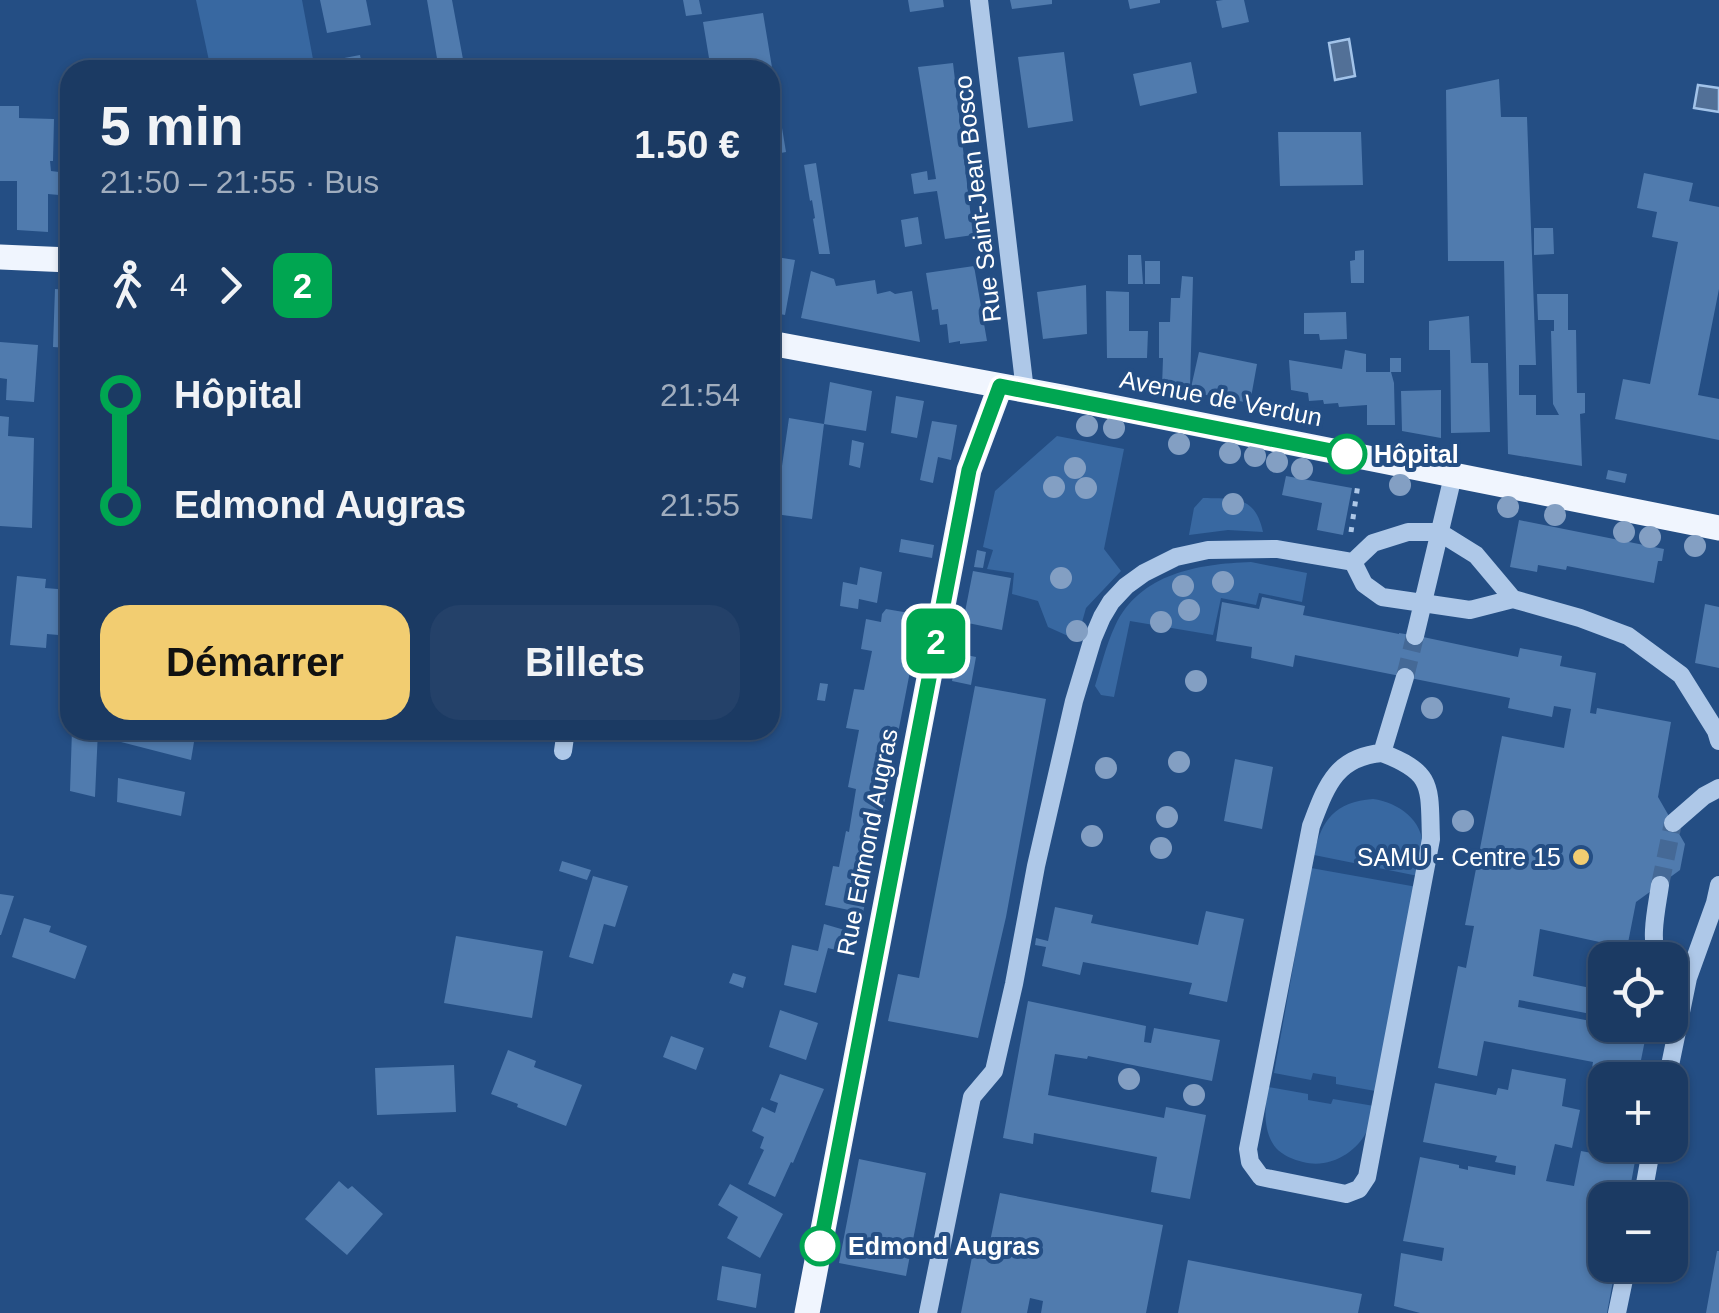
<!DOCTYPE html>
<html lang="fr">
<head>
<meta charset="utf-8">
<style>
  body { margin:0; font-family:Helvetica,sans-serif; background:#244169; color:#f1f3f6; height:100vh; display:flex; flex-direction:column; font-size:38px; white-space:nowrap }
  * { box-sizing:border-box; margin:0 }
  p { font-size:32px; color:#a0adbe }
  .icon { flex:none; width:55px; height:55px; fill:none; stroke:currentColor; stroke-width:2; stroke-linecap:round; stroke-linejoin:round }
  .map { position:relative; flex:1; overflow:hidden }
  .details { position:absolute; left:60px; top:60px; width:720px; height:680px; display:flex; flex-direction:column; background:#1b3a63; border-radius:30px; box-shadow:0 2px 8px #0004,0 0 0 2px #395478 }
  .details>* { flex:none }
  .badge { padding:0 20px; border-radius:15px; font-size:35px; line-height:65px }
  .controls { position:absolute; left:1588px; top:942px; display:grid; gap:20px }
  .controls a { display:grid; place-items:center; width:100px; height:100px; border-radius:20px; background:#1b3a63; box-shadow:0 2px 8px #0004,0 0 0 2px #395478; font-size:50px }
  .map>.badge { position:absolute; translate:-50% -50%; box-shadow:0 0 0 5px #fff }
  .legs { display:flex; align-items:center; gap:15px; height:110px; padding:0 40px; font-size:32px }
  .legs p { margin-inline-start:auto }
  .headline { display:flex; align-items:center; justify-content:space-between; height:170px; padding:0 40px }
  h1 { font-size:55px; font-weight:700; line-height:75px }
  .action { display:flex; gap:20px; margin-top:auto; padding:20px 40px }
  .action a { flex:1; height:115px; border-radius:30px; background:#f2cd71; color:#111; font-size:40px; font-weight:700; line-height:115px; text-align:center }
  .action a+a { background:#244169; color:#f1f3f6 }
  ul { padding:0 40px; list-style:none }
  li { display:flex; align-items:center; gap:35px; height:110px; font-size:38px }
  li i { display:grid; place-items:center; width:15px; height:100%; margin:0 12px; background:currentColor }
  li i::after { content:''; width:25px; height:25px; margin:-12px; border:8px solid; border-radius:50%; background:#1b3a63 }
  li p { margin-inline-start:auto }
  li:first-child i { background:linear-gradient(#0000 50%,currentColor 0) }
  li:last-child i { background:linear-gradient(currentColor 50%,#0000 0) }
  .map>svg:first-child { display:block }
  .green { fill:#3868a1 }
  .water { fill:#527097; stroke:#a2c3e9; stroke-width:2.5 }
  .building { fill:#507bae }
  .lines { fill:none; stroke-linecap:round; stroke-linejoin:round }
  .minor-tunnel { stroke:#456996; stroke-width:18; stroke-dasharray:18 9; stroke-linecap:butt }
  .path { stroke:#aec8e8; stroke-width:5; stroke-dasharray:5 8; stroke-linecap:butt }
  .minor { stroke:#aec8e8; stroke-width:18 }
  .major { stroke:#f0f5fe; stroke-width:25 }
  .tree { fill:#839fc3 }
  .line-1-casing { stroke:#fff; stroke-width:22 }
  .line-1 { stroke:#00a651; stroke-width:15 }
  .stop-1-dot { fill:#fff; stroke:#00a651; stroke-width:5 }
  .poi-dot { fill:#f2cd71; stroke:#244e84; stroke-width:4 }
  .labels { text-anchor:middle; stroke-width:8; stroke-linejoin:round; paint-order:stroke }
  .street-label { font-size:25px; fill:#fff; stroke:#244e84 }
  .stop-label { font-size:25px; font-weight:bold; fill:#fff; stroke:#244e84; text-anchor:start }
  .poi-label { font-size:25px; fill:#fff; stroke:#244e84; text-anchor:end }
</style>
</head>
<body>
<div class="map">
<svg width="1719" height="1313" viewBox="0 0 1719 1313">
  <rect width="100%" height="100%" fill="#244e84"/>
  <!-- green -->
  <path class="green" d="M196 0H302L315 70H211Z
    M1057 436 1124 449 1104 549 1121 571 1086 608 1077 640 1048 627 1038 601 1012 594 1014 573 987 569 993 550 983 547 995 491Z
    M1203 498C1235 499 1255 495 1263 532L1228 530 1189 535 1194 508Z
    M1251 562 1307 573 1302 602 1259 593 1256 605 1221 598 1213 635 1130 621 1114 697 1101 695 1095 686C1101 667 1106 645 1115 626 1140 573 1198 564 1251 562Z
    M1373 799C1400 803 1425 821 1423 852 1422 860 1419 868 1418 876L1314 855C1321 820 1335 802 1373 799Z
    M1311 868 1417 887 1381 1092 1336 1084V1077L1313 1073 1311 1080 1274 1073Z
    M1268 1087 1308 1094V1100L1331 1104 1333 1099 1374 1106C1372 1114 1371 1122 1368 1129 1357 1153 1329 1169 1303 1162 1294 1160 1282 1155 1276 1148 1262 1131 1265 1106 1268 1087Z"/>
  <!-- water -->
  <path class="water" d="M1349 39 1355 76 1335 80 1329 43Z
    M1698 85 1719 88V112L1694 108Z"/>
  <!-- building -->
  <path class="building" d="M320 0H366L371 25 327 33Z
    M427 0H452L465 70H439Z
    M683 0H699L702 14 686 16Z
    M908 0H943L944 7 910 12Z
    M1010 0H1052V4L1012 9Z
    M1128 0H1160V3L1130 9Z
    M1223 0H1244L1249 22 1222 28 1216 1Z
    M763 13 786 152 770 155V70H711L703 22Z
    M1064 52 1073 121 1028 128 1018 57Z
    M360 55 363 70H314L313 64Z
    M1191 62 1197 93 1140 106 1133 74Z
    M953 63 973 235 945 239 937 191 914 194 911 174 927 171 928 180 936 179 918 67Z
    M1499 79 1501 117H1527L1536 365H1519V395H1536V415H1559L1553 404 1551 331H1554V320H1538L1537 294H1568V330H1576L1577 393H1585V413L1580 414 1582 466 1508 454 1504 261H1448L1446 90Z
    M0 106H19V118L54 119 53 161H50L51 171 59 172V195L48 194V232L17 230V181H0Z
    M1278 132H1361L1363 185 1280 186Z
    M816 163 830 254H819L813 219 815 218 812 200 810 201 804 165Z
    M1644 173 1693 183 1689 201 1719 207V289L1698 395 1719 399V440L1615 419 1623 379 1650 384 1678 242 1652 237 1657 212 1637 208Z
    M918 217 922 244 905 247 901 220Z
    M1534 228H1553L1554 254 1534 255Z
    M1364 250V283H1351L1350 261 1355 260V251Z
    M1128 255H1141L1143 284H1128Z
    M770 256 795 260 785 315 770 312Z
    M1145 261H1160V284H1145Z
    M974 266 987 341 960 344V341L949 343 947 324 940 325 938 309 932 310 926 273Z
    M811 271 834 279 836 286 875 280 877 294 890 291 895 294 912 291 920 342 801 318Z
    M1182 276 1193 277 1190 388 1162 387 1163 358H1159V322H1170L1171 298H1180Z
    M1086 285 1087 334 1043 339 1037 292Z
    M55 289 70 290 69 348 53 347Z
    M1106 291 1129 292V331H1148L1147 358H1107Z
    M1346 312 1347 339 1320 340 1319 334H1304V313Z
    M1469 316 1471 363H1488L1490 432 1451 433 1450 350H1429V321Z
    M0 342 38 345 34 402 6 400 7 379 0 378Z
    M1345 350 1366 354V372H1390V358H1401V372H1391L1394 383 1395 425H1367V405L1339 407 1338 403 1324 404 1323 400 1309 401 1308 393 1291 390 1289 360 1342 369Z
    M1199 352 1257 364 1250 403 1190 392Z
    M830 382 872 391 866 431 824 424Z
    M1441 390V438L1402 431 1401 391Z
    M896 396 924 401 917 438 891 433Z
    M770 404 780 405 772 454H770Z
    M0 416 9 417 8 436 34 438 32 528 0 526Z
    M789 418 824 424 812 519 775 514Z
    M932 421 957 425 951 460 938 457 933 483 920 480Z
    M852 440 864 443 860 468 849 465Z
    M1608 470 1627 474 1625 483 1606 479Z
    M1286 476 1352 488 1343 535 1317 530 1322 503 1282 495Z
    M1519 520 1664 549 1662 561H1658L1654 583 1567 566 1566 570 1538 565 1537 572 1510 567Z
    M901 539 934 545 932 558 899 552Z
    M977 550 986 552 983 568 974 567Z
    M860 567 882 572 877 603 859 599 858 609 840 606 843 582 857 585Z
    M973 571 1011 578 1002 630 963 622Z
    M17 576 46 579 45 588 70 590V636L47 634 46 648 10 645Z
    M1262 597 1305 606 1303 615 1399 634V633L1423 637 1518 657 1520 648 1562 656 1560 666 1596 673 1590 713 1596 714 1597 708 1671 722 1658 797 1685 844 1680 870 1636 902 1627 948 1540 929 1533 976 1600 990 1596 1015 1519 1000 1518 1007 1601 1023 1605 1010V1025H1648L1637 1080H1605V1102L1587 1099 1593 1062 1484 1041 1477 1076 1438 1068 1458 966 1466 968 1474 926 1465 925 1502 736 1564 748 1571 709 1554 706 1552 717 1508 708 1510 698 1295 655 1293 667 1251 658 1252 647 1216 641 1222 602 1259 609Z
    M1705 604 1719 607V668L1695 663Z
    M886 609 921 615 863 913 825 905 833 866 839 867 846 831 849 832 856 789 848 787 859 730 846 728 854 689 864 690 872 651 861 649 866 619 881 622 882 614Z
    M957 653 976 657 971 685 952 681Z
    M820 683 828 684 825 701 817 700Z
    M975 686 1046 699 1006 917 978 1038 888 1021 898 974 919 978Z
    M72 730H98L95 797 70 791Z
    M122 730H196L191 760 121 742Z
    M658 730H690L688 739 658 735Z
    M1235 759 1273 767 1262 829 1224 821Z
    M118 778 185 792 181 816 117 802Z
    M562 861 591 870 587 880 559 871Z
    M593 876 628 886 615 927 604 924 593 964 569 957Z
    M0 894 14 896 1 935H0Z
    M1055 907 1093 915 1091 923 1198 945 1206 911 1244 919 1227 1002 1189 994 1192 983 1083 962 1080 975 1042 966 1046 947 1035 945 1036 938 1048 941Z
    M24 918 51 926 49 932 87 946 75 979 12 957Z
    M824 924 848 931 844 952 828 948 816 993 784 985 792 945 818 951Z
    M456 936 543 951 532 1018 444 1003Z
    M733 973 746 977 743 988 729 983Z
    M1028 1001 1146 1026 1144 1042 1151 1043 1154 1028 1220 1040 1212 1081 1088 1056 1087 1059 1055 1054 1048 1095 1164 1118 1166 1107 1206 1115 1190 1199 1151 1192 1157 1157 1034 1133 1033 1144 1003 1138Z
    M780 1010 818 1023 806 1060 769 1047Z
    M671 1036 704 1048 696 1070 663 1057Z
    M508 1050 536 1061 534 1067 582 1085 566 1126 517 1107 518 1104 491 1094Z
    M454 1065 456 1112 377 1115 375 1068Z
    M1512 1069 1566 1079 1562 1106 1580 1110 1572 1148 1555 1144 1546 1181 1574 1186 1581 1151 1635 1161 1628 1200H1605V1265H1616L1607 1313H1420L1394 1306 1401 1253 1442 1261 1444 1248 1403 1241 1420 1157 1459 1165V1168L1468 1170V1166L1515 1175 1516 1166 1495 1162 1497 1156 1423 1142 1435 1083 1496 1095 1498 1088 1508 1090Z
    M780 1074 824 1089 793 1163 791 1162 775 1197 748 1184 764 1150 760 1148 764 1137 752 1131 762 1107 775 1113 778 1103 770 1100Z
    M859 1159 926 1173 906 1276 839 1263Z
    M339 1181 348 1189 352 1186 383 1214 347 1255 305 1219Z
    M730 1184 783 1214 760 1258 727 1238 738 1217 718 1205Z
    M1000 1193 1163 1225 1146 1313H1041L1043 1301 1030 1298 1027 1313H961L973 1252 987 1256Z
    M1717 1251H1719V1313H1706Z
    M1188 1260 1362 1294 1358 1313H1178Z
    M722 1266 761 1274 756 1308 717 1300Z"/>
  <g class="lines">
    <!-- minor-tunnel -->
    <path class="minor-tunnel" d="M1405 677 1415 636
      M1660 885 1673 823"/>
    <!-- path -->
    <path class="path" d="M1351 532 1358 484"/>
    <!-- minor -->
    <path class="minor" d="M979 0 1025 391
      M1408 532H1439L1476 555 1513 599 1470 610 1382 597 1364 584 1353 562 1373 543Z
      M1513 599 1580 618 1628 636 1681 675 1716 731 1719 741
      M1415 636 1453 476
      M563 751 566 730
      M1382 753C1435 773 1429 787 1431 839L1367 1177 1359 1189 1346 1194 1261 1177 1250 1162 1248 1149 1311 826C1326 787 1335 757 1382 753Z
      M1382 753 1405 677
      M1673 823 1704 796 1719 788
      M1658 960C1649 939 1657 907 1660 885
      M1667 1080 1688 978 1715 903 1719 885
      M1642 1200 1652 1145
      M928 1313 972 1097 994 1071 1014 984 1036 866 1074 701 1093 638 1102 617 1111 602 1126 586 1144 573 1176 557 1208 550 1277 549 1353 562
      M1617 1313 1627 1265"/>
    <!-- major -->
    <path class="major" d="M0 257 70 260
      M770 343 1062 397 1719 528
      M807 1313 969 470 1000 387"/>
  </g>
  <!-- trees -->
  <g class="tree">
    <circle cx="1087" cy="426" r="11"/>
    <circle cx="1114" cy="428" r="11"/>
    <circle cx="1179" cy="444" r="11"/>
    <circle cx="1230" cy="453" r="11"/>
    <circle cx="1255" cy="456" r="11"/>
    <circle cx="1277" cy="462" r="11"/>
    <circle cx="1075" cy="468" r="11"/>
    <circle cx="1302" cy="469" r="11"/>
    <circle cx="1400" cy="485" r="11"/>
    <circle cx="1054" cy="487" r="11"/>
    <circle cx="1086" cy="488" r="11"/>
    <circle cx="1233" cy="504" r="11"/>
    <circle cx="1508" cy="507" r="11"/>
    <circle cx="1555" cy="515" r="11"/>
    <circle cx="1624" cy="532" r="11"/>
    <circle cx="1650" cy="537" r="11"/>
    <circle cx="1695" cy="546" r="11"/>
    <circle cx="1061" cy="578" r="11"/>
    <circle cx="1223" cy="582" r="11"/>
    <circle cx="1183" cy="586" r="11"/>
    <circle cx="1189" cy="610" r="11"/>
    <circle cx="1161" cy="622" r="11"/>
    <circle cx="1077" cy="631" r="11"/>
    <circle cx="1196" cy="681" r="11"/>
    <circle cx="1432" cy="708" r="11"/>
    <circle cx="1179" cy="762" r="11"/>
    <circle cx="1106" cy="768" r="11"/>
    <circle cx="1167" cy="817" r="11"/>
    <circle cx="1463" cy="821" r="11"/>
    <circle cx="1092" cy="836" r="11"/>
    <circle cx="1161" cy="848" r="11"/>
    <circle cx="1129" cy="1079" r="11"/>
    <circle cx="1194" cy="1095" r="11"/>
  </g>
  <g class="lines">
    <defs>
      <path id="line-1" d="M820 1246 969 470 1000 386 1347 454"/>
    </defs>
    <!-- line-1 casing -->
    <use href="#line-1" class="line-1-casing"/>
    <!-- line-1 -->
    <use href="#line-1" class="line-1"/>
  </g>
  <!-- markers -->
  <g class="stop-1-dot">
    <circle cx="1347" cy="454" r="18"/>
    <circle cx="820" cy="1246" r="18"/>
  </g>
  <circle class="poi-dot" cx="1581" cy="857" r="10"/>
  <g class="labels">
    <!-- street labels -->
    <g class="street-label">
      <text transform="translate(977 199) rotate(-97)" y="9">Rue Saint-Jean Bosco</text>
      <text transform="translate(1221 398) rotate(11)" y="9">Avenue de Verdun</text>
      <text transform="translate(867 842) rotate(-79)" y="9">Rue Edmond Augras</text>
    </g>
    <!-- stop labels -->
    <g class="stop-label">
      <text x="1374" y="463">Hôpital</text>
      <text x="848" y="1255">Edmond Augras</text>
    </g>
    <!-- poi labels -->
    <g class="poi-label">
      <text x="1561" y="866">SAMU - Centre 15</text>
    </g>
  </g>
</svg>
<div class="controls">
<a><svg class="icon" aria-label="locate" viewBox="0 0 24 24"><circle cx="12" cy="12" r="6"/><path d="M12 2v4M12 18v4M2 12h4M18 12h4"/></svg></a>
<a>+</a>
<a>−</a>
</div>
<b class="badge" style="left:936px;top:641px;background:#00a651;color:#fff">2</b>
<section class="details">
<div class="headline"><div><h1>5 min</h1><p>21:50 – 21:55 · Bus</p></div><b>1.50 €</b></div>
<div class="legs"><svg class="icon" aria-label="walk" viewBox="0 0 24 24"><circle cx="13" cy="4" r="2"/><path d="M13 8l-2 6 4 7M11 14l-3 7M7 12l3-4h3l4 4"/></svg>4<svg class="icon" aria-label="forward" viewBox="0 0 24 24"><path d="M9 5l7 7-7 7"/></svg><b class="badge" style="background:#00a651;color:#fff">2</b></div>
<ul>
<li><i style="color:#00a651"></i><b>Hôpital</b><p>21:54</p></li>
<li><i style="color:#00a651"></i><b>Edmond Augras</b><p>21:55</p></li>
</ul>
<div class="action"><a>Démarrer</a><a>Billets</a></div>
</section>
</div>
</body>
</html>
